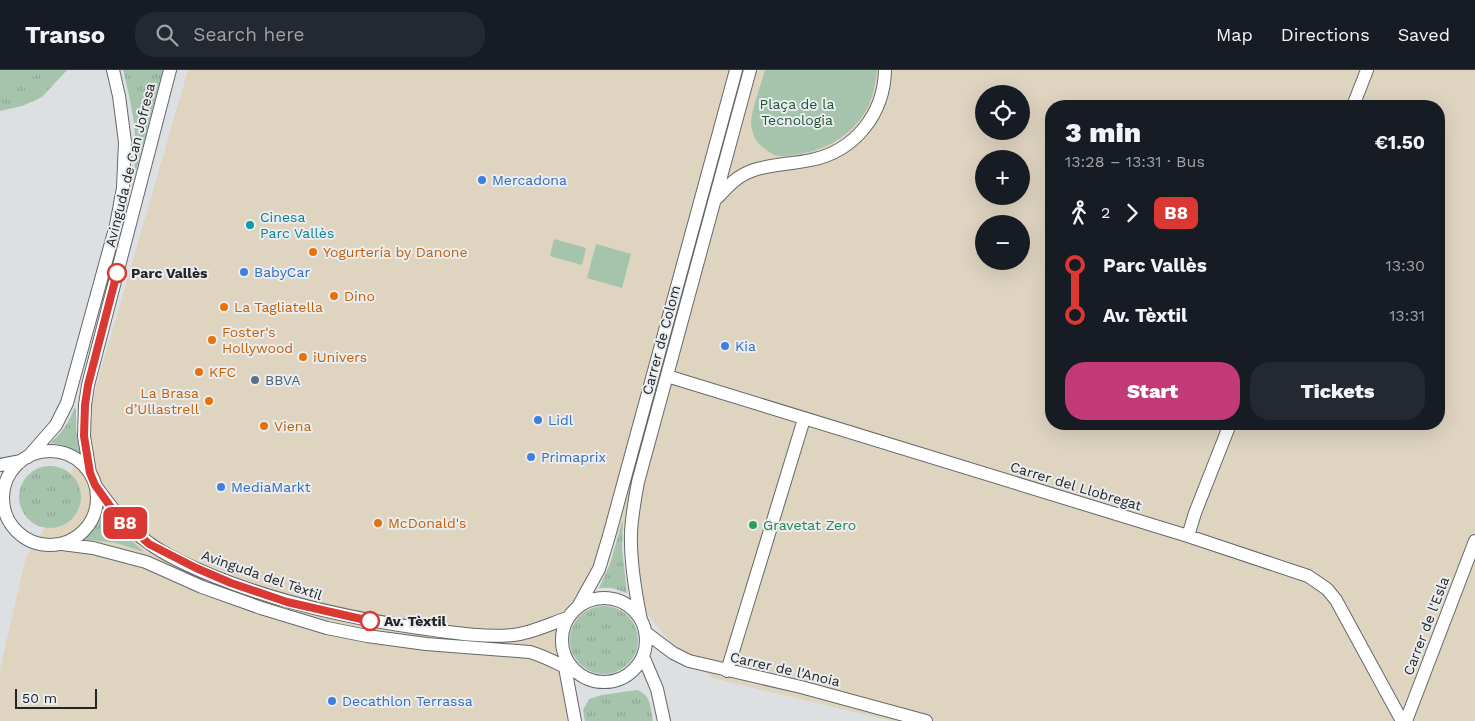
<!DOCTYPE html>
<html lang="en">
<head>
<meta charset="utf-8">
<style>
  body { margin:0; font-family:"Work Sans",sans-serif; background:#242831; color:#f1f3f6; height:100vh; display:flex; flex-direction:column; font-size:19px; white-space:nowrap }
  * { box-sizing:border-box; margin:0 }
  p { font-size:16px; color:#9ea1a6 }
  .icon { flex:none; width:28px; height:28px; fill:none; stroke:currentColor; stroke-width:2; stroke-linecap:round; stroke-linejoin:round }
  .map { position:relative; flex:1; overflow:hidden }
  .side { position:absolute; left:1045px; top:30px; width:400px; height:330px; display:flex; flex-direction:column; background:#171b24; border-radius:20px; box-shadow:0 5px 20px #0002 }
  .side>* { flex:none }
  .badge { padding:0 10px; border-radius:8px; font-size:18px; line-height:32px }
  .fabs { position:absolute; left:975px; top:15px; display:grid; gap:10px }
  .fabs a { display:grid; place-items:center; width:55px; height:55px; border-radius:50%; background:#171b24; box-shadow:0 5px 20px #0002; font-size:25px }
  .scale { position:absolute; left:15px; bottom:12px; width:82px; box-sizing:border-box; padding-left:5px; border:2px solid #232425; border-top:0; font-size:14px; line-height:18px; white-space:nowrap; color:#232425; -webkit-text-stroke:4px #eaedef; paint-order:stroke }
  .map>.badge { position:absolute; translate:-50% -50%; box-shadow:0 0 0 2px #fff }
  .legs { display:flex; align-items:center; gap:8px; height:55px; padding:0 20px; font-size:16px }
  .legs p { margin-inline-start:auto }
  .summary { display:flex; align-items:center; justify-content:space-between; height:85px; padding:0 20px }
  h1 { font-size:28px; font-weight:800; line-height:38px }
  .primary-button { display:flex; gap:10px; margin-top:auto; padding:10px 20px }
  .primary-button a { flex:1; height:58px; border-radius:20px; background:#c23a78; color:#fff; font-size:20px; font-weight:800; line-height:58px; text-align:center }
  .primary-button a+a { background:#242831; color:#f1f3f6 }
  ul { padding:0 20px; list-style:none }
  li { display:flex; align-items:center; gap:18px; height:50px; font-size:19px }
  li i { display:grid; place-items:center; width:8px; height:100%; margin:0 6px; background:currentColor }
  li i::after { content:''; width:12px; height:12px; margin:-6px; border:4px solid; border-radius:50%; background:#171b24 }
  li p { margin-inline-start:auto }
  li:first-child i { background:linear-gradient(#0000 50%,currentColor 0) }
  li:last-child i { background:linear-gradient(currentColor 50%,#0000 0) }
  header { display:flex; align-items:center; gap:30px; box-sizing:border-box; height:70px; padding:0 25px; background:#171b24; border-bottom:1px solid #363941 }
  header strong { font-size:24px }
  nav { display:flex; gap:28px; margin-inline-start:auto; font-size:18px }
  .search { width:350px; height:45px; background:#242831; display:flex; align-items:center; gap:12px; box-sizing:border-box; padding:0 18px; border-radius:20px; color:#9ea1a6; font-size:19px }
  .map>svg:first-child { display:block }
  .industrial { fill:#ded4c0; fill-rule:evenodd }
  .grass { fill:url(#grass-tufts) }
  .garden { fill:#a6c4ac }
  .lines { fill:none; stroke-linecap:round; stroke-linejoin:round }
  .street-casing { stroke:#65686a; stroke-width:14 }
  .street { stroke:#fff; stroke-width:12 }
  .line-1-casing { stroke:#fff; stroke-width:11 }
  .line-1 { stroke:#da3832; stroke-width:8 }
  .shop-dot { fill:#3f7fe0; stroke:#eaedef; stroke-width:2 }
  .culture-dot { fill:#0f9aa8; stroke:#eaedef; stroke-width:2 }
  .food-dot { fill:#e8710a; stroke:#eaedef; stroke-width:2 }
  .stop-1-dot { fill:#fff; stroke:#da3832; stroke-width:2.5 }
  .service-dot { fill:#5c6f8a; stroke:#eaedef; stroke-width:2 }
  .leisure-dot { fill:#2e9e5b; stroke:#eaedef; stroke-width:2 }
  .labels { text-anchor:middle; stroke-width:4; stroke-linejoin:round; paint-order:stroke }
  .park-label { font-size:14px; fill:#205431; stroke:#eaedef }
  .street-label { font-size:14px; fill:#232425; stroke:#eaedef }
  .shop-label { font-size:14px; fill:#366cbe; stroke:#eaedef; text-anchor:start }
  .culture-label { font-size:14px; fill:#0d838f; stroke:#eaedef; text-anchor:start }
  .food-label { font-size:14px; fill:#c56008; stroke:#eaedef; text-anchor:start }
  .stop-label { font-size:14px; font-weight:bold; fill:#232425; stroke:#eaedef; text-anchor:start }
  .service-label { font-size:14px; fill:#4e5e75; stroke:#eaedef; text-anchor:start }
  .leisure-label { font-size:14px; fill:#27864d; stroke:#eaedef; text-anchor:start }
</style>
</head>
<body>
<header>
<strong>Transo</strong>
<div class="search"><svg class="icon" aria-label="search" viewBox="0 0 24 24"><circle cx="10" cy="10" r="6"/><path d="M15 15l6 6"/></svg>Search here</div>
<nav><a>Map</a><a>Directions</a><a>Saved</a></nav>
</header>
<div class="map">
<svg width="1475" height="651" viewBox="0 0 1475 651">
  <defs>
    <pattern id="grass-tufts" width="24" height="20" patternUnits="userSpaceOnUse" patternTransform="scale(1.25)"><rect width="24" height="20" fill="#a6c4ac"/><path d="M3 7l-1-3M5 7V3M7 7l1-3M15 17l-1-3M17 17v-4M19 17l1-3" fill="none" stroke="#8fa894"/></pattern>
  </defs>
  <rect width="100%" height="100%" fill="#dde0e2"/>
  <!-- industrial -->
  <path class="industrial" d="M188 0H1475V651H891L712 608 671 573 647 543 631 514 623 451 578 561 566 628 569 651H0V599L26 487 63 431ZM984 24H1021V61H984ZM1051 36H1439V354H1051ZM984 89H1021V126H984ZM984 154H1021V191H984Z"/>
  <!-- grass -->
  <path class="grass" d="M0 0H67L42 27 22 36 0 41Z
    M123 0H163L136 101H134C139 66 131 33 123 0Z
    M74 338 76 339V359L80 384 62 375 50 373C61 365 70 351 74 338Z
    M19 427a31 31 0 1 1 62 0a31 31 0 1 1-62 0Z
    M102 436 120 460 144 482 116 473 82 469 94 456Z
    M622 452 623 453 622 478 627 523 612 518H599L610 494Z
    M570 570a34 34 0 1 1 68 0a34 34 0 1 1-68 0Z
    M637 620C652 626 650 637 653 651H585L583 640 589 629 602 625Z"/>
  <!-- garden -->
  <path class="garden" d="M0 0H42L25 13 0 22Z
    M765 0H877C875 19 871 38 857 53 841 72 818 82 793 85 788 86 779 87 774 85 770 83 765 79 761 76 755 71 751 60 751 52 752 39 761 14 765 0Z
    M554 169 586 178 582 195 550 186Z
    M596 174 631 184 622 218 587 208Z"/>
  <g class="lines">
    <defs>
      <path id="street" d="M1353 36 1367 0
        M718 127C728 116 738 105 754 100 772 94 792 94 811 90 855 81 884 44 885 0
        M667 306 1188 466 1308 506 1327 519 1336 530 1402 651
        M3 428a47 47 0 1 1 94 0a47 47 0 1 1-94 0Z
        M28 387 56 355 67 333 116 155 123 118 125 72 119 26 113 0
        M0 395 21 391
        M90 403 84 366 85 335 88 315 170 0
        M95 415C111 437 126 457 149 473 168 487 191 497 213 506 280 533 348 548 419 558 449 562 482 568 513 565 532 563 550 554 567 548
        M1188 466 1195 443 1230 354
        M62 474 93 478 146 492 202 517 261 538 327 558 367 566 426 574 530 582C547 587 562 596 578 603
        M562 570a42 42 0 1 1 84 0a42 42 0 1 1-84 0Z
        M579 535 599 499 609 466 736 0
        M641 550C635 521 630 492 631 462 632 445 635 428 638 412L750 0
        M645 562 673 583 689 591 801 617 926 651
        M643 586 657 619 664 651
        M564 592 575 651
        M727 601 804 349
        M1406 651 1475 471"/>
    </defs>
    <!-- street casing -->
    <use href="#street" class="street-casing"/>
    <!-- street -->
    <use href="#street" class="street"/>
  </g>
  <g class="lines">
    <defs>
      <path id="line-1" d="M117 203 88 315 85 335 84 366 90 403 95 415 115 443 149 474 196 498 231 513 287 532 370 551"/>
    </defs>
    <!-- line-1 casing -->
    <use href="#line-1" class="line-1-casing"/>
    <!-- line-1 -->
    <use href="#line-1" class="line-1"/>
  </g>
  <!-- markers -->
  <g class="shop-dot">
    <circle cx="482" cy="110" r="5"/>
    <circle cx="244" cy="202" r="5"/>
    <circle cx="725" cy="276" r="5"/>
    <circle cx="538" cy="350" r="5"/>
    <circle cx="531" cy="387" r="5"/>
    <circle cx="221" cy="417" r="5"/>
    <circle cx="332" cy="631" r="5"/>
  </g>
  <circle class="culture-dot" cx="250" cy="155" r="5"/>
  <g class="food-dot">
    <circle cx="313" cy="182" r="5"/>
    <circle cx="334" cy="226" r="5"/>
    <circle cx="224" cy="237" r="5"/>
    <circle cx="212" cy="270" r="5"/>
    <circle cx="303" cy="287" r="5"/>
    <circle cx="199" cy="302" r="5"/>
    <circle cx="209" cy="331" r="5"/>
    <circle cx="264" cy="356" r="5"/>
    <circle cx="378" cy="453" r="5"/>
  </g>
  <g class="stop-1-dot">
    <circle cx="117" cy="203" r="9"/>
    <circle cx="370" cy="551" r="9"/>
  </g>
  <circle class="service-dot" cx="255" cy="310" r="5"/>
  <circle class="leisure-dot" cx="753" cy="455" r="5"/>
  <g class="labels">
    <!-- park labels -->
    <g class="park-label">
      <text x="797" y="39">Plaça de la<tspan x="797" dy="16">Tecnologia</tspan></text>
    </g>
    <!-- street labels -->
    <g class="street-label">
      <text transform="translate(130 95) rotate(-76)" y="5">Avinguda de Can Jofresa</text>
      <text transform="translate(661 270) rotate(-75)" y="5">Carrer de Colom</text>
      <text transform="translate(1076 416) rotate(17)" y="5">Carrer del Llobregat</text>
      <text transform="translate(262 505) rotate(19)" y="5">Avinguda del Tèxtil</text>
      <text transform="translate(1426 556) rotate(-69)" y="5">Carrer de l'Esla</text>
      <text transform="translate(785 599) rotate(13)" y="5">Carrer de l'Anoia</text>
    </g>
    <!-- shop labels -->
    <g class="shop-label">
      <text x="492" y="115">Mercadona</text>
      <text x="254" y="207">BabyCar</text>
      <text x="735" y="281">Kia</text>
      <text x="548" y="355">Lidl</text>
      <text x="541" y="392">Primaprix</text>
      <text x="231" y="422">MediaMarkt</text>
      <text x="342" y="636">Decathlon Terrassa</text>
    </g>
    <!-- culture labels -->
    <g class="culture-label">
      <text x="260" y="152">Cinesa<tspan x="260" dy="16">Parc Vallès</tspan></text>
    </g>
    <!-- food labels -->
    <g class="food-label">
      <text x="323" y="187">Yogurtería by Danone</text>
      <text x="344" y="231">Dino</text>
      <text x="234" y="242">La Tagliatella</text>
      <text x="222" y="267">Foster's<tspan x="222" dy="16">Hollywood</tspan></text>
      <text x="313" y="292">iUnivers</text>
      <text x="209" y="307">KFC</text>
      <text x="199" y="328" text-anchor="end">La Brasa<tspan x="199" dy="16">d’Ullastrell</tspan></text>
      <text x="274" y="361">Viena</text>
      <text x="388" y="458">McDonald's</text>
    </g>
    <!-- stop labels -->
    <g class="stop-label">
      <text x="131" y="208">Parc Vallès</text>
      <text x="384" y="556">Av. Tèxtil</text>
    </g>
    <!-- service labels -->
    <g class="service-label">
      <text x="265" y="315">BBVA</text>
    </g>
    <!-- leisure labels -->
    <g class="leisure-label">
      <text x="763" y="460">Gravetat Zero</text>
    </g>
  </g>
</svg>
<div class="fabs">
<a><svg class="icon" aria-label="locate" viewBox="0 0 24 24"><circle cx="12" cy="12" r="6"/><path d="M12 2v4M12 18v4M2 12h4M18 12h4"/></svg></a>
<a>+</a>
<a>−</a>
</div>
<div class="scale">50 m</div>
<b class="badge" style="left:125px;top:453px;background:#da3832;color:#fff">B8</b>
<section class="side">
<div class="summary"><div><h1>3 min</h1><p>13:28 – 13:31 · Bus</p></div><b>€1.50</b></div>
<div class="legs"><svg class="icon" aria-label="walk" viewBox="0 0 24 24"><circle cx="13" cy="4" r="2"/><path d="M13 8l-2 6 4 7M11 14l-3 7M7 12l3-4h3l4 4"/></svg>2<svg class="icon" aria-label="forward" viewBox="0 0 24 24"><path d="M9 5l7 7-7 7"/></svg><b class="badge" style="background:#da3832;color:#fff">B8</b></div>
<ul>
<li><i style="color:#da3832"></i><b>Parc Vallès</b><p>13:30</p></li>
<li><i style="color:#da3832"></i><b>Av. Tèxtil</b><p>13:31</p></li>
</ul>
<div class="primary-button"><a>Start</a><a>Tickets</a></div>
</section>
</div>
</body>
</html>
